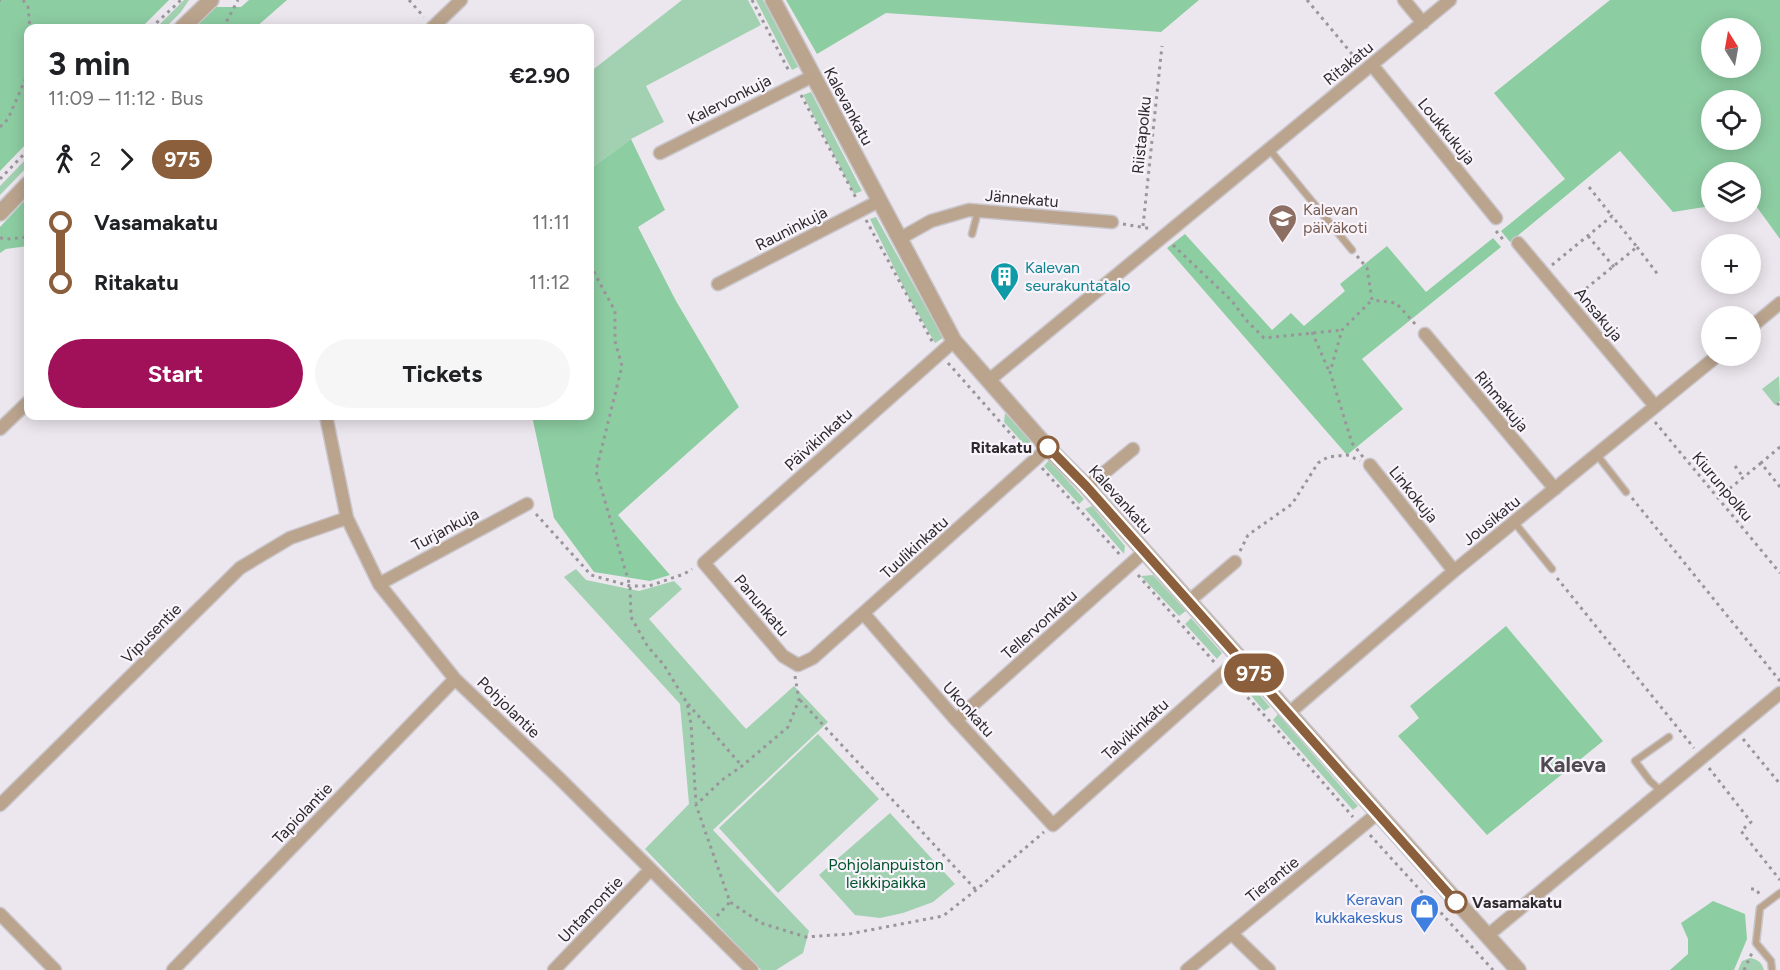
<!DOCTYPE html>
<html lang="en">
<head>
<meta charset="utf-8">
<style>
  body { margin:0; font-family:Figtree,sans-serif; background:#f6f6f6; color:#202124; height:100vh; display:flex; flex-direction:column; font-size:22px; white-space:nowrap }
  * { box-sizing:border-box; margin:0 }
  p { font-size:20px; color:#757577 }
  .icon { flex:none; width:33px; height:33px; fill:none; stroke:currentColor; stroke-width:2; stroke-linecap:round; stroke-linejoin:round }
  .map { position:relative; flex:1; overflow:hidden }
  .panel { position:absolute; left:24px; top:24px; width:570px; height:396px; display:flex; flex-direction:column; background:#fff; border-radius:12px; box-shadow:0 3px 15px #0003 }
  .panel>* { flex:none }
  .badge { padding:0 12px; border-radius:20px; font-size:21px; line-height:39px }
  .needle { width:39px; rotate:349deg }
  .buttons { position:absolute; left:1701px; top:18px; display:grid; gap:12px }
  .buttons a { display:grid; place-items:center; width:60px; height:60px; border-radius:50%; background:#fff; box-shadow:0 3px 15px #0003; font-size:30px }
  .map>.badge { position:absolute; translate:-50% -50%; box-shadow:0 0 0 3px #fff }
  .legs { display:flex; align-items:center; gap:9px; height:66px; padding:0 24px; font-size:20px }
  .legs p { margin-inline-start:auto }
  .summary { display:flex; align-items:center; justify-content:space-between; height:102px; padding:0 24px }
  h1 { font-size:33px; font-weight:700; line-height:45px }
  .cta { display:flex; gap:12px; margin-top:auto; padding:12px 24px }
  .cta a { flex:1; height:69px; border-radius:36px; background:#a01159; color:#fff; font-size:24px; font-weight:700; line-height:69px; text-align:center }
  .cta a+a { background:#f6f6f6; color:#202124 }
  ul { padding:0 24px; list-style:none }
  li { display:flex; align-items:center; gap:21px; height:60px; font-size:22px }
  li i { display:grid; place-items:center; width:9px; height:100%; margin:0 8px; background:currentColor }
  li i::after { content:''; width:15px; height:15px; margin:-8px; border:4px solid; border-radius:50%; background:#fff }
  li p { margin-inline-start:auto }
  li:first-child i { background:linear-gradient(#0000 50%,currentColor 0) }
  li:last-child i { background:linear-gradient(currentColor 50%,#0000 0) }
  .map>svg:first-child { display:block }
  .green { fill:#a2d1b1 }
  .forest { fill:#8dcda2; fill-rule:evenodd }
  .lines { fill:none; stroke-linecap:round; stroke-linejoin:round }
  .service-casing { stroke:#c9c5cb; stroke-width:9 }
  .minor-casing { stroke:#c9c5cb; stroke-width:15 }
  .tertiary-casing { stroke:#c9c5cb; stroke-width:18 }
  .path { stroke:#99969b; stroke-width:3; stroke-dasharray:3 4.5; stroke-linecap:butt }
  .service { stroke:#baa48e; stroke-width:6 }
  .minor { stroke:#baa48e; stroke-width:12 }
  .tertiary { stroke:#baa48e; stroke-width:15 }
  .line-1-casing { stroke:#fff; stroke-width:14 }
  .line-1 { stroke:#8b5e3c; stroke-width:9 }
  .stop-1-dot { fill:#fff; stroke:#8b5e3c; stroke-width:3 }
  .labels { text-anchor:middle; stroke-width:4.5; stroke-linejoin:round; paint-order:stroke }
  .street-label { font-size:16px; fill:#2c2a2d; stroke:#f9f4fb }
  .education-label { font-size:16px; fill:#785e54; stroke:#f9f4fb; text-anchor:start }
  .culture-label { font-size:16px; fill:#0d838f; stroke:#f9f4fb; text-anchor:start }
  .stop-label { font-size:16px; font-weight:bold; fill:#2c2a2d; stroke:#f9f4fb; text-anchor:end }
  .park-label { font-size:16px; fill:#03532c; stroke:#f9f4fb }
  .shop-label { font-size:16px; fill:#366cbe; stroke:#f9f4fb; text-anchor:end }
  .district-label { font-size:22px; font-weight:bold; fill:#4f4b51; stroke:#f9f4fb }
</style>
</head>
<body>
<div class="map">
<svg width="1780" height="970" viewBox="0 0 1780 970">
  <rect width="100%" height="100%" fill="#ece7ee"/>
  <!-- green -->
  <path class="green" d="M184 0H189L181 12 165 28H156Z
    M682 0H748L761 25 646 86 664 122 631 139 590 169V72Z
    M756 0H763L798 67 792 70Z
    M811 92 862 191 854 194 803 95Z
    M28 157V166L0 195V186Z
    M876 217 943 338 935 343 909 298 870 219Z
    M1779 376 1780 401 1775 405 1762 389Z
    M1005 413 1030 440V451L1004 422Z
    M1049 460 1084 499 1079 504 1044 466Z
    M1092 506 1125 546 1124 554 1085 509Z
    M576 569 586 580 639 591 674 581 682 589 649 619 746 729 794 686 828 722 713 830 809 931 803 953 776 970H761L645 849 689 804 680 704 564 577Z
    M1153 575 1186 611 1179 616 1141 576Z
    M1191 618 1222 653 1217 659 1185 624Z
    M1246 679 1270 707 1264 711 1238 680Z
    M1278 714 1358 806 1353 810 1273 720Z
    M818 734 879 799 778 893 719 828Z
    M890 813 955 884 933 902 903 913 880 918 855 915 819 875Z
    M1750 958C1757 959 1762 962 1764 970H1738L1742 961Z"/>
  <!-- forest -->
  <path class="forest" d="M0 0H169L141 28H28V142L0 171Z
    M249 0H287L255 28H190L211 7H241Z
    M786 0H1199L1161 32 886 13 817 54Z
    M1610 0H1780V239L1751 199 1750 172H1712L1711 206 1673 212 1620 151 1510 242 1501 231 1565 179 1494 93ZM1750 28V68H1712V28ZM1750 100V140H1712V100Z
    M631 139 665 210 638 227 676 301 739 407 618 515 670 575 650 581 594 572 554 518 532 416H590V169Z
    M28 197V246L6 249 0 253V227Z
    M1185 234 1272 330 1291 313 1304 326 1345 291 1340 284 1387 246 1426 292 1493 238 1501 247 1362 359 1403 409 1347 455 1167 248Z
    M1506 626 1603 741 1487 835 1398 736 1419 718 1410 706Z
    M1713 901 1745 914 1747 939 1734 970H1670L1688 954V939L1681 923Z"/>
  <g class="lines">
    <defs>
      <path id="service" d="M1269 149 1352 250
        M972 234 978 211
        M1597 455 1626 492
        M1514 522 1552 569
        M1661 791 1650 781 1635 761 1669 737
        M1772 970 1771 961 1756 943 1760 908 1780 893"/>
      <path id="minor" d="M1404 0 1423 23
        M432 28 461 0
        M1372 65 1496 218
        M660 153 813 76
        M899 239 931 221 969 210 1112 222
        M1518 243 1655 406
        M718 284 879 201
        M1750 328 1780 303
        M1425 334 1555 489
        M954 341 704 563 783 656 798 665 813 658 1048 448
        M988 381 1450 0
        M326 416 347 518 379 584 455 679 559 778 752 970
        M0 429 28 402
        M1370 465 1454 571
        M1087 487 1133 449
        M379 584 527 504
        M1189 601 1235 562
        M864 614 956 720 1053 825 1240 658
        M1289 713 1454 571 1717 356
        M956 720 1144 552
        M0 805 240 568 290 538 347 518
        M0 914 55 970
        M1232 934 1269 970
        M1487 936 1780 693
        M173 970 455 679
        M554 970 650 870
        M1187 970 1378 813"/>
      <path id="tertiary" d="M773 0 954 341 1048 448 1087 487 1518 970
        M182 28 211 0
        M0 213 28 184"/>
    </defs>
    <!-- service casing -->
    <use href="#service" class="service-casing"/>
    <!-- minor casing -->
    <use href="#minor" class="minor-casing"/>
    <!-- tertiary casing -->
    <use href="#tertiary" class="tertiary-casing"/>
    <!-- path -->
    <path class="path" d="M0 0H1
      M23 0 28 7 30 28
      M409 0 424 17
      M752 0 790 73
      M1307 0 1357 60
      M151 28 181 0
      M223 28 238 0
      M801 95 856 198
      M0 127 8 119 28 73
      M0 179 28 150
      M1589 187 1612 216
      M866 220 933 343
      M1123 224 1152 229
      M1143 226 1162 46
      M1496 231 1505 242
      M1588 236 1614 267
      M0 238 9 239 28 237
      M1173 245 1232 301 1246 320 1264 338 1342 330
      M1637 247 1659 276
      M1357 256 1367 268 1372 300 1396 303 1417 326
      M590 265 615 311V341L622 366 596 471 630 586 631 617 648 647 664 665 687 703 691 724 696 803
      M1552 265 1612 216 1637 247 1578 295
      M1312 332 1329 371
      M948 363 1025 450
      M1777 403 1780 406
      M1655 422 1780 573
      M1780 447 1761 463 1780 487
      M1363 457 1352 443 1330 372 1342 330 1372 300
      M1735 466 1743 477
      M1042 468 1122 557
      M1632 498 1780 681
      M1718 498 1761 463
      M536 514 591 575 630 586H649L684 574 692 569
      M1240 551 1248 535 1292 504 1318 463 1328 457 1347 455 1360 461
      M1138 575 1215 663
      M1557 578 1694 748
      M795 676 799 700 788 727 742 766 722 780 696 805 730 902 761 923 806 937 849 934 943 916 976 890 1044 832
      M1232 681 1266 717 1353 817
      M800 700 976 890
      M688 704 742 766
      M1743 739 1780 784
      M1709 768 1751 822 1741 831 1780 880
      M1370 835 1493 970
      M1751 889H1756L1760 895
      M717 916 730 902
      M1744 970 1752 953"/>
    <!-- service -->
    <use href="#service" class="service"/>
    <!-- minor -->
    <use href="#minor" class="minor"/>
    <!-- tertiary -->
    <use href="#tertiary" class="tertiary"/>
  </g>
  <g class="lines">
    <defs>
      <path id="line-1" d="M1048 447 1087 487 1456 902"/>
    </defs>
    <!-- line-1 casing -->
    <use href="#line-1" class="line-1-casing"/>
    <!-- line-1 -->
    <use href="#line-1" class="line-1"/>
  </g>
  <!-- icons -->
  <defs>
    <symbol id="school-pin" viewBox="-11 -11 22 30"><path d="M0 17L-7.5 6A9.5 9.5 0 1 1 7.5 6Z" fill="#8d6e63" stroke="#f9f4fb"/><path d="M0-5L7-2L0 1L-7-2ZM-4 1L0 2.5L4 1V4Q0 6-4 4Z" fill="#fff"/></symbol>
    <symbol id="building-pin" viewBox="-11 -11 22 30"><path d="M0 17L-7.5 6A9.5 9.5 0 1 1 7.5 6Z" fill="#0f9aa8" stroke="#f9f4fb"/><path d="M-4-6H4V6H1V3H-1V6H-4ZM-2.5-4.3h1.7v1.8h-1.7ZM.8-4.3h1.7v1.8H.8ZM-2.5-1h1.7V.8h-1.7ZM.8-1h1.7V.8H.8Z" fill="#fff"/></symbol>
    <symbol id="shop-pin" viewBox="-11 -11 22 30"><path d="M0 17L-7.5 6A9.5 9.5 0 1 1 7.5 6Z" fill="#3f7fe0" stroke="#f9f4fb"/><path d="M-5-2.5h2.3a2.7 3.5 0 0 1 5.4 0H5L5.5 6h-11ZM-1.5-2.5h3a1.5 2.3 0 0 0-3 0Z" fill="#fff"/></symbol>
  </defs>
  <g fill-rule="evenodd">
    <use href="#school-pin" x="1266" y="202" width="33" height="45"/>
    <use href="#building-pin" x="988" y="260" width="33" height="45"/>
    <use href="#shop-pin" x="1408" y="892" width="33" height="45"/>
  </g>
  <!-- markers -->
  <g class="stop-1-dot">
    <circle cx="1048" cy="447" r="10"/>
    <circle cx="1456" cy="902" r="10"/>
  </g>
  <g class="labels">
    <!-- street labels -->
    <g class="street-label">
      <text transform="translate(1348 63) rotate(-39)" y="6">Ritakatu</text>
      <text transform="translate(729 99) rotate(-27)" y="6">Kalervonkuja</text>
      <text transform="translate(849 106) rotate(62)" y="6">Kalevankatu</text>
      <text transform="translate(1447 131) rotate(51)" y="6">Loukkukuja</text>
      <text transform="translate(1141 135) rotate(-84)" y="6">Riistapolku</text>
      <text transform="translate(1022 198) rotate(5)" y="6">Jännekatu</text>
      <text transform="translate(791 228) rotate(-27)" y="6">Rauninkuja</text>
      <text transform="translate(1599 314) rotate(50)" y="6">Ansakuja</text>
      <text transform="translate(1502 401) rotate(50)" y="6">Rihmakuja</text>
      <text transform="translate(818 439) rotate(-42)" y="6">Päivikinkatu</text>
      <text transform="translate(1723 486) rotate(50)" y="6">Kiurunpolku</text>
      <text transform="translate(1414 494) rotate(51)" y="6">Linkokuja</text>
      <text transform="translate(1121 499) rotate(48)" y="6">Kalevankatu</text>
      <text transform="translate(1491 520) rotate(-39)" y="6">Jousikatu</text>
      <text transform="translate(445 529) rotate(-28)" y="6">Turjankuja</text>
      <text transform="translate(914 547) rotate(-42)" y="6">Tuulikinkatu</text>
      <text transform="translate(762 605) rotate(50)" y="6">Panunkatu</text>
      <text transform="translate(1039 624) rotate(-42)" y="6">Tellervonkatu</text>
      <text transform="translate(151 633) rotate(-45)" y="6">Vipusentie</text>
      <text transform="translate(509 707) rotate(44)" y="6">Pohjolantie</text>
      <text transform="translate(969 709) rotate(48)" y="6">Ukonkatu</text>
      <text transform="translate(1135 729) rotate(-42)" y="6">Talvikinkatu</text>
      <text transform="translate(302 813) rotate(-46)" y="6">Tapiolantie</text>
      <text transform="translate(1272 879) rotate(-39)" y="6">Tierantie</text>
      <text transform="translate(590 909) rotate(-46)" y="6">Untamontie</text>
    </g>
    <!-- education labels -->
    <g class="education-label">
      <text x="1303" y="215">Kalevan<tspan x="1303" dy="18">päiväkoti</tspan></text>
    </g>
    <!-- culture labels -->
    <g class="culture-label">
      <text x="1025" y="273">Kalevan<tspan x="1025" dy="18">seurakuntatalo</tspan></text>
    </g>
    <!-- stop labels -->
    <g class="stop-label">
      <text x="1032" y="453">Ritakatu</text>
      <text x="1472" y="908" text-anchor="start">Vasamakatu</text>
    </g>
    <!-- park labels -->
    <g class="park-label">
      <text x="886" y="870">Pohjolanpuiston<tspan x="886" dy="18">leikkipaikka</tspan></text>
    </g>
    <!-- shop labels -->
    <g class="shop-label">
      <text x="1403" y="905">Keravan<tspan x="1403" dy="18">kukkakeskus</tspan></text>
    </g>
    <!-- district labels -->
    <g class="district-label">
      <text x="1573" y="772">Kaleva</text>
    </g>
  </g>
</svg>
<div class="buttons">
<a><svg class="needle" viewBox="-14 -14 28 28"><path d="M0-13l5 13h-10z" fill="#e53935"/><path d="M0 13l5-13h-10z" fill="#757577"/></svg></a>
<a><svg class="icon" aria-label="locate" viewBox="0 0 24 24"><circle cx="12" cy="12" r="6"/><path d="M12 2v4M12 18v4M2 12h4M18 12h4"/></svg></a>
<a><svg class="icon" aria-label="layers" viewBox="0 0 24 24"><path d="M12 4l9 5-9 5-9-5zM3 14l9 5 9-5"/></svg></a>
<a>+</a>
<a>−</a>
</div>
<b class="badge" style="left:1254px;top:673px;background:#8b5e3c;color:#fff">975</b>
<section class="panel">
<div class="summary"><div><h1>3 min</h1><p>11:09 – 11:12 · Bus</p></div><b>€2.90</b></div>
<div class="legs"><svg class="icon" aria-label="walk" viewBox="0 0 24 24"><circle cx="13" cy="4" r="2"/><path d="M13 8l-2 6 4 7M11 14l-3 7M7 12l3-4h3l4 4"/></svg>2<svg class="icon" aria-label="forward" viewBox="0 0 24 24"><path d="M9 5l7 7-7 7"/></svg><b class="badge" style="background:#8b5e3c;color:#fff">975</b></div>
<ul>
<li><i style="color:#8b5e3c"></i><b>Vasamakatu</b><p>11:11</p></li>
<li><i style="color:#8b5e3c"></i><b>Ritakatu</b><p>11:12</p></li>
</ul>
<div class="cta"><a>Start</a><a>Tickets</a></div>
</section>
</div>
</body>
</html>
